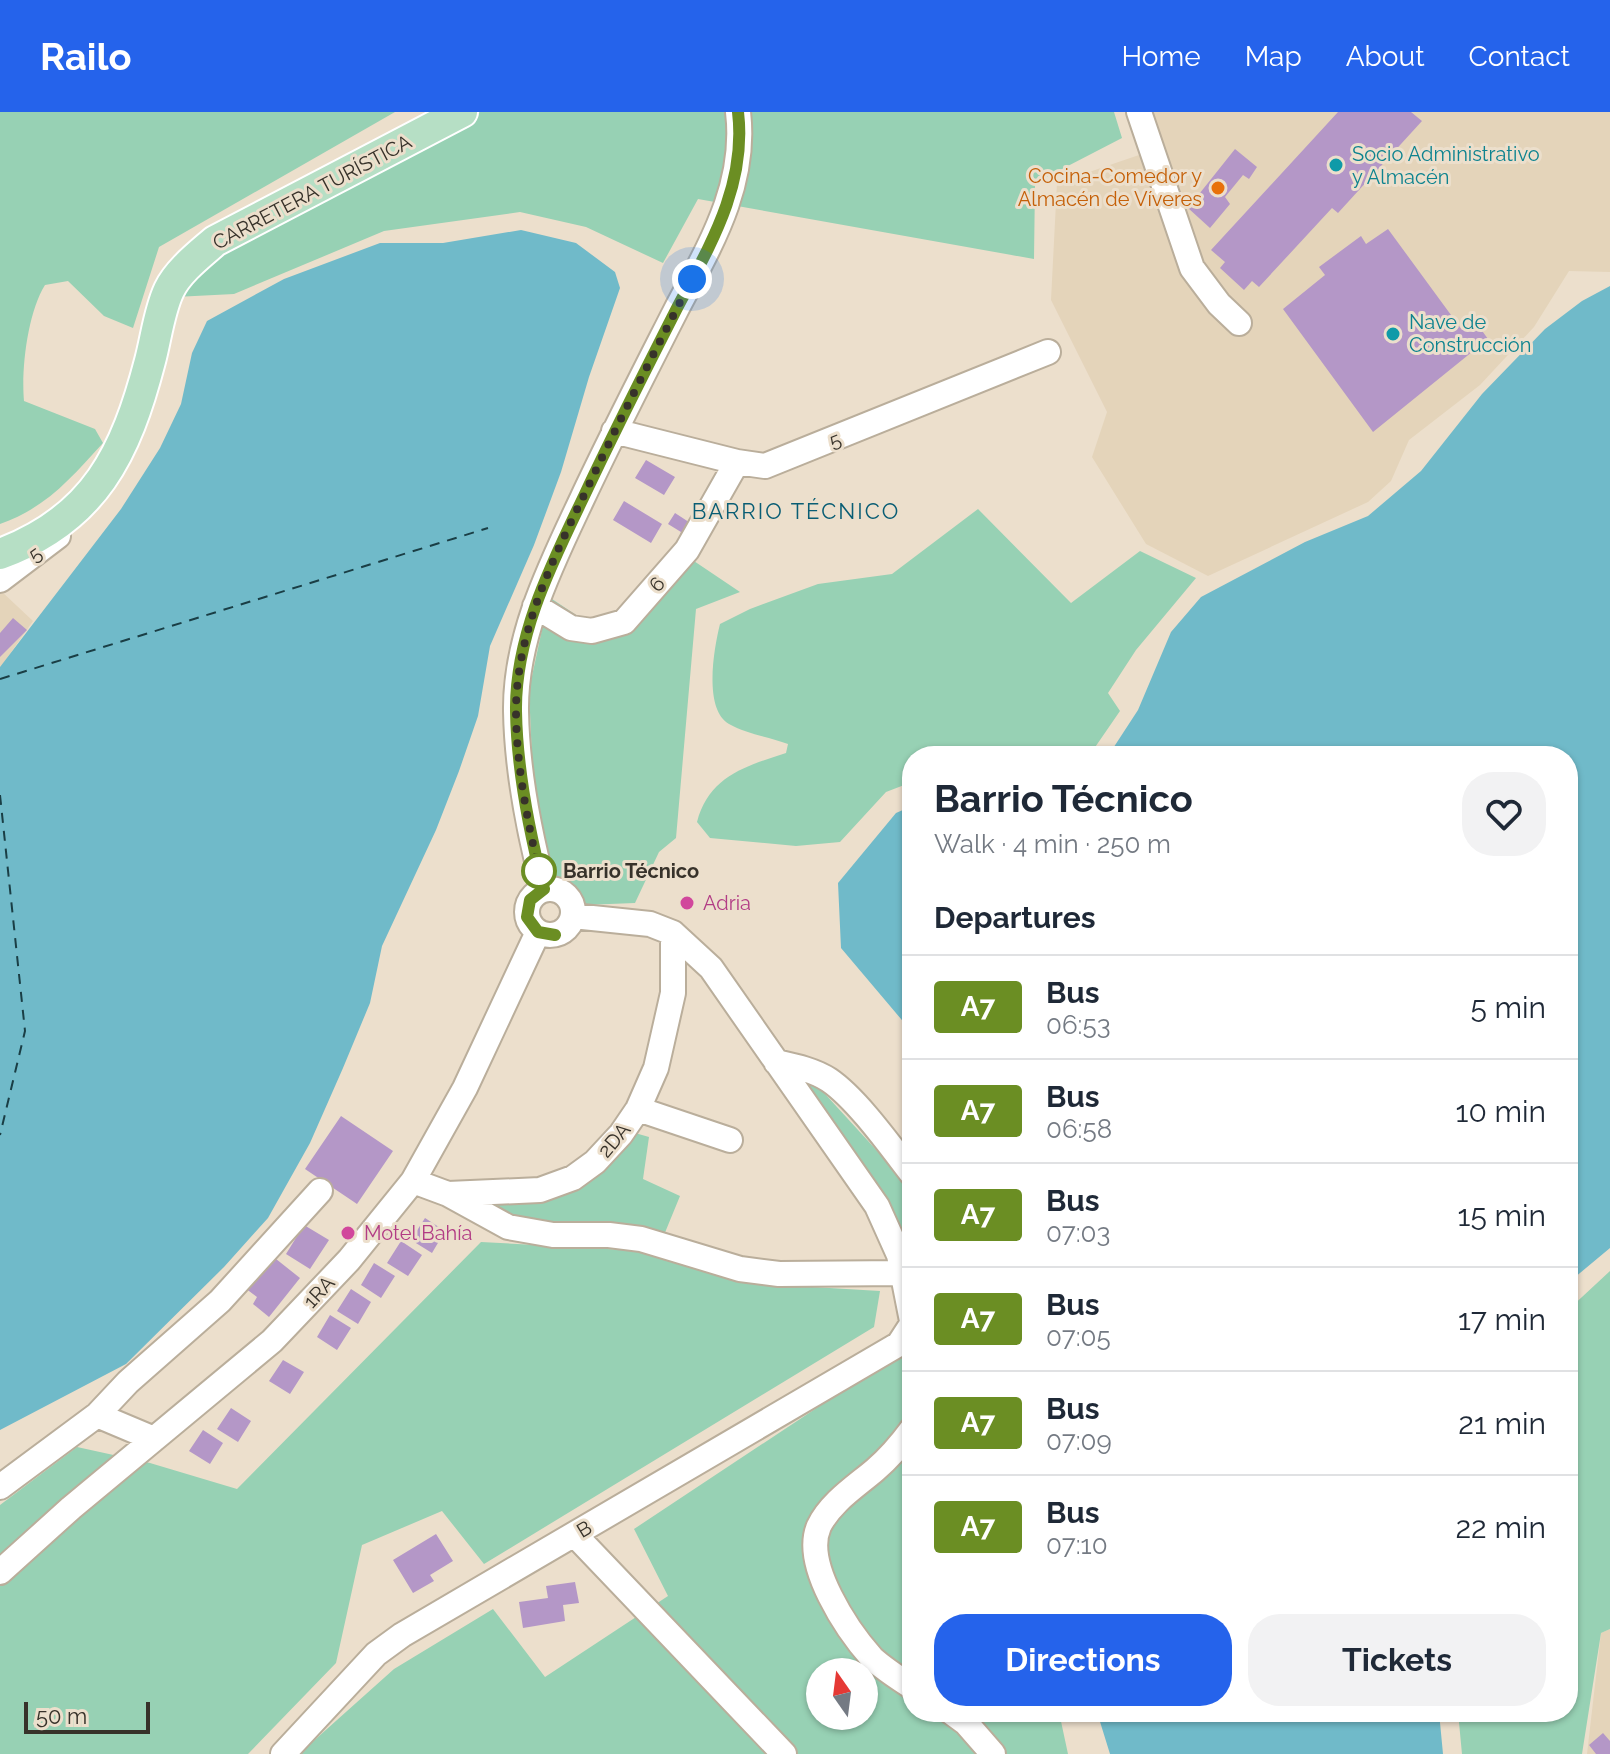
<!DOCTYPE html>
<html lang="en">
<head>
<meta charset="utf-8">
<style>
  body { margin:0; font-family:Raleway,sans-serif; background:#f2f2f3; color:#1f2937; height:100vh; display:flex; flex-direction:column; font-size:30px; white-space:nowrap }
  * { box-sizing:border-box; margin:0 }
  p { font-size:26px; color:#747a83 }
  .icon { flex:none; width:44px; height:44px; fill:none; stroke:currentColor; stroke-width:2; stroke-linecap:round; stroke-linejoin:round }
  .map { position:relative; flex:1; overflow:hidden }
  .side { position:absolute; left:902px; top:634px; width:676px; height:976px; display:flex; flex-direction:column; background:#fff; border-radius:32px; box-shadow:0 2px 6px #0004 }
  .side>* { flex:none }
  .badge { padding:0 16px; border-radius:6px; font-size:28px; line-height:52px }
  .needle { width:52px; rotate:346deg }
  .tools { position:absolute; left:806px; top:1546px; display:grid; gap:16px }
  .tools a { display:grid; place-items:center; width:72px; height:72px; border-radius:50%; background:#fff; box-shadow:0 2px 6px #0004; font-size:40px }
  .scale { position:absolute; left:24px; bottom:20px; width:126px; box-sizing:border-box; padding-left:8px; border:4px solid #37322a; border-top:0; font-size:22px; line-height:28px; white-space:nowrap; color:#37322a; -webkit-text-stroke:6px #ecdfcc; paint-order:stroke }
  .you { position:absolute; width:40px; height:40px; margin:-20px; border:6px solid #fff; border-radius:50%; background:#1a73e8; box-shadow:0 0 0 12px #1a73e833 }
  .map>.badge { position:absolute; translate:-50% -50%; box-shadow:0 0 0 4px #fff }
  h2 { padding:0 32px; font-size:30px; line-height:72px }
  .round { display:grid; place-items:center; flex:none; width:84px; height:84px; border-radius:32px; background:#f2f2f3 }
  .summary { display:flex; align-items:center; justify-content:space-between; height:136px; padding:0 32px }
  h1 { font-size:38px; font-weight:700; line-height:60px }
  .action { display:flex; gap:16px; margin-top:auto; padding:16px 32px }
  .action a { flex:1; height:92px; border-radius:32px; background:#2563eb; color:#fff; font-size:32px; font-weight:700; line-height:92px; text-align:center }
  .action a+a { background:#f2f2f3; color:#1f2937 }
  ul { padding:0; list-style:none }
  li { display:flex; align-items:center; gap:24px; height:104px; padding:0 32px; border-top:2px solid #e0e1e3 }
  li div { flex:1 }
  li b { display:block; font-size:30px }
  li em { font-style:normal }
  li .badge { min-width:88px; font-weight:700; text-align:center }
  header { display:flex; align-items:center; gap:48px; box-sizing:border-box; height:112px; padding:0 40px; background:#2563eb; color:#fff }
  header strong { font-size:38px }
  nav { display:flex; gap:44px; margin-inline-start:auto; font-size:28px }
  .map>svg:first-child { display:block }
  .built { fill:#e4d4ba }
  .green { fill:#97d1b4; fill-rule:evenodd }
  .water { fill:#70bac9 }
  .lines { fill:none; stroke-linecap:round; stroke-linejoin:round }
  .ferry { stroke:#1a3e45; stroke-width:2; stroke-dasharray:10 8; stroke-linecap:butt }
  .building { fill:#b497c7 }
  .minor-casing { stroke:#baae9b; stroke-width:28 }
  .major-casing { stroke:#fff; stroke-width:34 }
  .minor { stroke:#fff; stroke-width:24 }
  .major { stroke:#b6dfc5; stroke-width:30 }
  .line-casing { stroke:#fff; stroke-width:18 }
  .line { stroke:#6b8e23; stroke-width:12 }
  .walk { stroke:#37322a; stroke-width:8; stroke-dasharray:0 14.4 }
  .culture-dot { fill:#0f9aa8; stroke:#ecdfcc; stroke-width:3 }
  .food-dot { fill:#e8710a; stroke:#ecdfcc; stroke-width:3 }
  .stop-dot { fill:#fff; stroke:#6b8e23; stroke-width:4 }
  .hotel-dot { fill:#d1479c; stroke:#ecdfcc; stroke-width:3 }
  .labels { text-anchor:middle; stroke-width:6; stroke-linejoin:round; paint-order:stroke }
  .culture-label { font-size:20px; fill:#0d838f; stroke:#ecdfcc; text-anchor:start }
  .food-label { font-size:20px; fill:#c56008; stroke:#ecdfcc; text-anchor:end }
  .street-label { font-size:20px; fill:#37322a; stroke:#ecdfcc }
  .stop-label { font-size:20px; font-weight:bold; fill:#37322a; stroke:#ecdfcc; text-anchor:start }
  .hotel-label { font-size:20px; fill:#b23c85; stroke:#ecdfcc; text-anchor:start }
  .neighbourhood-label { font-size:22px; letter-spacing:2px; fill:#095d74; stroke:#ecdfcc }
</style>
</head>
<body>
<header>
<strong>Railo</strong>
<nav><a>Home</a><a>Map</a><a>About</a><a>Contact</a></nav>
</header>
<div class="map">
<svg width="1610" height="1642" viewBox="0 0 1610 1642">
  <rect width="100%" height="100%" fill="#ecdfcc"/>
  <!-- built -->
  <path class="built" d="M1126 0H1610V160L1569 159 1534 215 1480 273 1409 328 1391 369 1368 390 1208 464 1146 432 1092 345 1107 300 1051 188 1057 71 1139 43Z
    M0 478 33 509 0 556Z
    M1610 1517V1642H1587L1601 1521Z"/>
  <!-- green -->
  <path class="green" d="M0 0H395L159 135 133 216 104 204 68 169 45 173C28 200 21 256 24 289L95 317 103 331C71 366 46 396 0 412Z
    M480 0H1114L1122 26 1035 71 1034 147 698 87 663 151 586 115 520 100 384 119 234 182 175 185 218 138Z
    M978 397 1071 491 1140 439 1196 466 1136 538 1108 581 1120 599 1089 644H912V670L886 680 840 730 796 734 710 726 697 710C709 664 746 654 786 641L788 632C770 625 746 622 729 612 703 597 714 536 720 512L750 497 818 472 892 462Z
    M685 443 740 480 696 497 676 726 659 740 635 791 584 793 574 776 553 764 533 668 529 578 549 485 585 509 629 517Z
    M806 968 815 971 912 1077V1167L803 976Z
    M635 1021 649 1025 643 1067 680 1084 664 1123C621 1119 521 1120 490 1093L492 1087 592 1066 611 1051Z
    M481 1130 662 1140 746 1171 880 1179 874 1215 484 1452 442 1399 362 1433 336 1551 248 1642H0V1393L77 1335 150 1351 237 1377Z
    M1610 1159V1517L1601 1521 1582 1642H1462L1458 1600H1568V1198Z
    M912 1223V1600H1059L1068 1642H299L394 1557 493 1497 545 1565 668 1484 634 1417 895 1244ZM820 1560H864V1604H820Z"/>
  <!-- water -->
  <path class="water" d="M521 118 576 131 615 160 620 176 589 265 561 360 534 433 490 534 478 604 459 659 436 718 382 834 370 891 343 956 310 1031 268 1106 224 1155 126 1252 0 1318V555L121 397 160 336 181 292 192 241 207 209 284 167 380 131H443Z
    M1610 174V1136L1568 1171V644H1108L1138 598 1171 520 1201 485 1305 430 1368 404 1421 359 1482 282 1545 217 1582 189Z
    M912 694V920L841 836 838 771 896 701Z
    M1097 1600H1439L1443 1642H1110Z"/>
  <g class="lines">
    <!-- ferry -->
    <path class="ferry" d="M0 567 488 416
      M0 683 25 919 0 1023"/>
  </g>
  <!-- building -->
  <path class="building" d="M1338 0H1411L1422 9 1338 101 1332 96 1259 175 1252 169 1244 178 1220 156 1225 150 1211 138Z
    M1235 37 1257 55 1249 67 1243 63 1225 85 1230 92 1210 116 1188 96Z
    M1388 117 1462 218 1475 209 1488 227 1373 320 1283 197 1325 163 1319 155 1361 124 1366 132Z
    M646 348 675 365 664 383 635 366Z
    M624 389 662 412 651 431 613 408Z
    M675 401 698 416 689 431 679 425 681 420 668 412Z
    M13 506 27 518 0 545V521Z
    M341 1004 393 1039 357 1092 305 1057Z
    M425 1106 445 1119 432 1141 411 1128Z
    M304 1113 329 1128 310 1157 286 1142Z
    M401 1129 422 1143 408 1164 387 1151Z
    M271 1143 300 1166 269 1205 253 1192 257 1185 245 1176Z
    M374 1151 395 1164 381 1186 361 1173Z
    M351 1177 371 1190 358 1212 337 1199Z
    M330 1203 351 1216 337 1238 317 1225Z
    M283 1248 304 1260 290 1282 269 1269Z
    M231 1296 251 1309 238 1330 217 1317Z
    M203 1318 223 1331 210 1352 189 1339Z
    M436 1422 453 1449 430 1463 434 1469 413 1481 393 1448Z
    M575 1470 579 1491 563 1493 565 1509 523 1516 519 1490 548 1486 546 1474Z
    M1603 1621 1610 1629V1642H1596L1589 1633Z"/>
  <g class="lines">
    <defs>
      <path id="minor" d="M1139 0 1192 156 1219 192 1239 211
        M614 319 737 350 765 354 1048 240
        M0 468 58 424
        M535 494 571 516 592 519 624 510 687 438 737 350
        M544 777C529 720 517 659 516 599 515 524 551 453 582 387 612 323 644 261 676 198 709 135 747 74 738 0
        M527 800a23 23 0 1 1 46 0a23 23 0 1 1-46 0Z
        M573 804 650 812 673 821 711 856 877 1094 899 1143 912 1209
        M776 950C794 954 814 958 829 968 857 987 891 1035 912 1062
        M638 997 730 1028
        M413 1069 448 1082 540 1078 573 1066 595 1050 621 1022 638 997 656 956 673 881V821
        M448 1082 508 1115 553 1123H609L641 1127 740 1157 779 1162 903 1161
        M97 1303 154 1327
        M912 1317C901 1332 889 1346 875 1358 855 1375 831 1390 819 1414 802 1452 848 1519 872 1546 884 1557 898 1566 912 1575
        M0 1375 97 1303 128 1270 220 1189 320 1079
        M575 1423 784 1642
        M0 1460 71 1396 272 1229 349 1148 413 1069 465 976 538 820
        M951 1600 966 1611 993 1642
        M283 1642 376 1542 402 1523 899 1232 912 1212"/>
      <path id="major" d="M0 442C95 407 126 341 150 249 156 227 159 199 169 178 178 159 199 143 215 129L462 0"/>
    </defs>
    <!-- minor casing -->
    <use href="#minor" class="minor-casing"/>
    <!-- major casing -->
    <use href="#major" class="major-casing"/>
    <!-- minor -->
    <use href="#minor" class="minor"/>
    <!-- major -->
    <use href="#major" class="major"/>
  </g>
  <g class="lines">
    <defs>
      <path id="line" d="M555 823 538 820 527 805 530 788 544 777C529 719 517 659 516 599 515 522 553 449 585 382 614 320 645 259 676 198 709 135 747 74 738 0"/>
    </defs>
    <!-- line casing -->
    <use href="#line" class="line-casing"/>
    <!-- line -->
    <use href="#line" class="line"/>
    <!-- walk -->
    <path class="walk" d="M539 759C527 707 516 651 516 597 517 519 553 447 586 379 620 307 656 237 692 167"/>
  </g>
  <!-- markers -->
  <g class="culture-dot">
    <circle cx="1336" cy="53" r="8"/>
    <circle cx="1393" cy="222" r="8"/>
  </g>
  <circle class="food-dot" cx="1218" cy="76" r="8"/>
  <circle class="stop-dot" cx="539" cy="759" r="16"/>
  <g class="hotel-dot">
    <circle cx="687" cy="791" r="8"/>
    <circle cx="348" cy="1121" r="8"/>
  </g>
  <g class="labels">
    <!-- culture labels -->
    <g class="culture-label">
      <text x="1352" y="49">Socio Administrativo<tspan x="1352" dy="23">y Almacén</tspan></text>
      <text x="1409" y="217">Nave de<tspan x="1409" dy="23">Construcción</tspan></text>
    </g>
    <!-- food labels -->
    <g class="food-label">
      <text x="1202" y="71">Cocina-Comedor y<tspan x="1202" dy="23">Almacén de Víveres</tspan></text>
    </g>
    <!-- street labels -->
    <g class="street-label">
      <text transform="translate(312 80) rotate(-28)" y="7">CARRETERA TURÍSTICA</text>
      <text transform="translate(835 328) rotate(-22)" y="7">5</text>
      <text transform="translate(35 442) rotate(-37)" y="7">5</text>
      <text transform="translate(657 472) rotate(-49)" y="7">6</text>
      <text transform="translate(614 1028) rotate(-50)" y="7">2DA</text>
      <text transform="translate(319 1180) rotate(-47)" y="7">1RA</text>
      <text transform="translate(584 1417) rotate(-31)" y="7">B</text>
    </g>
    <!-- stop labels -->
    <g class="stop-label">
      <text x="563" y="766">Barrio Técnico</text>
    </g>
    <!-- hotel labels -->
    <g class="hotel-label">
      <text x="703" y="798">Adria</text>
      <text x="364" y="1128">Motel Bahía</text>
    </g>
    <!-- neighbourhood labels -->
    <g class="neighbourhood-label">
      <text x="796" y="407">BARRIO TÉCNICO</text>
    </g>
  </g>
</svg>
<div class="tools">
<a><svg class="needle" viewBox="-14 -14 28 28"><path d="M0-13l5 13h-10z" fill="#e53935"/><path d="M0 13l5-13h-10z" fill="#747a83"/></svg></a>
</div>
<div class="scale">50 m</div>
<div class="you" style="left:692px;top:167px"></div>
<section class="side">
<div class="summary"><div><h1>Barrio Técnico</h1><p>Walk · 4 min · 250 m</p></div><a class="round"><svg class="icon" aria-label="heart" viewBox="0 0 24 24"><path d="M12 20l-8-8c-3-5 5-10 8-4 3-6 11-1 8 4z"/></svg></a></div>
<h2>Departures</h2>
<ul>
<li><span class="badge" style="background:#6b8e23;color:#fff">A7</span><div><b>Bus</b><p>06:53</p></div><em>5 min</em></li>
<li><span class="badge" style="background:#6b8e23;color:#fff">A7</span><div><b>Bus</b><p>06:58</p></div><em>10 min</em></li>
<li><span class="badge" style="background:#6b8e23;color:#fff">A7</span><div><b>Bus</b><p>07:03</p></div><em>15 min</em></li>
<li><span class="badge" style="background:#6b8e23;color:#fff">A7</span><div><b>Bus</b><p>07:05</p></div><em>17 min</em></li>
<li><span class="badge" style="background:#6b8e23;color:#fff">A7</span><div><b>Bus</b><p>07:09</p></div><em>21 min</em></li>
<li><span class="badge" style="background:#6b8e23;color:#fff">A7</span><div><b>Bus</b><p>07:10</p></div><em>22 min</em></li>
</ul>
<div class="action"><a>Directions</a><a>Tickets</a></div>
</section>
</div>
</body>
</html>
